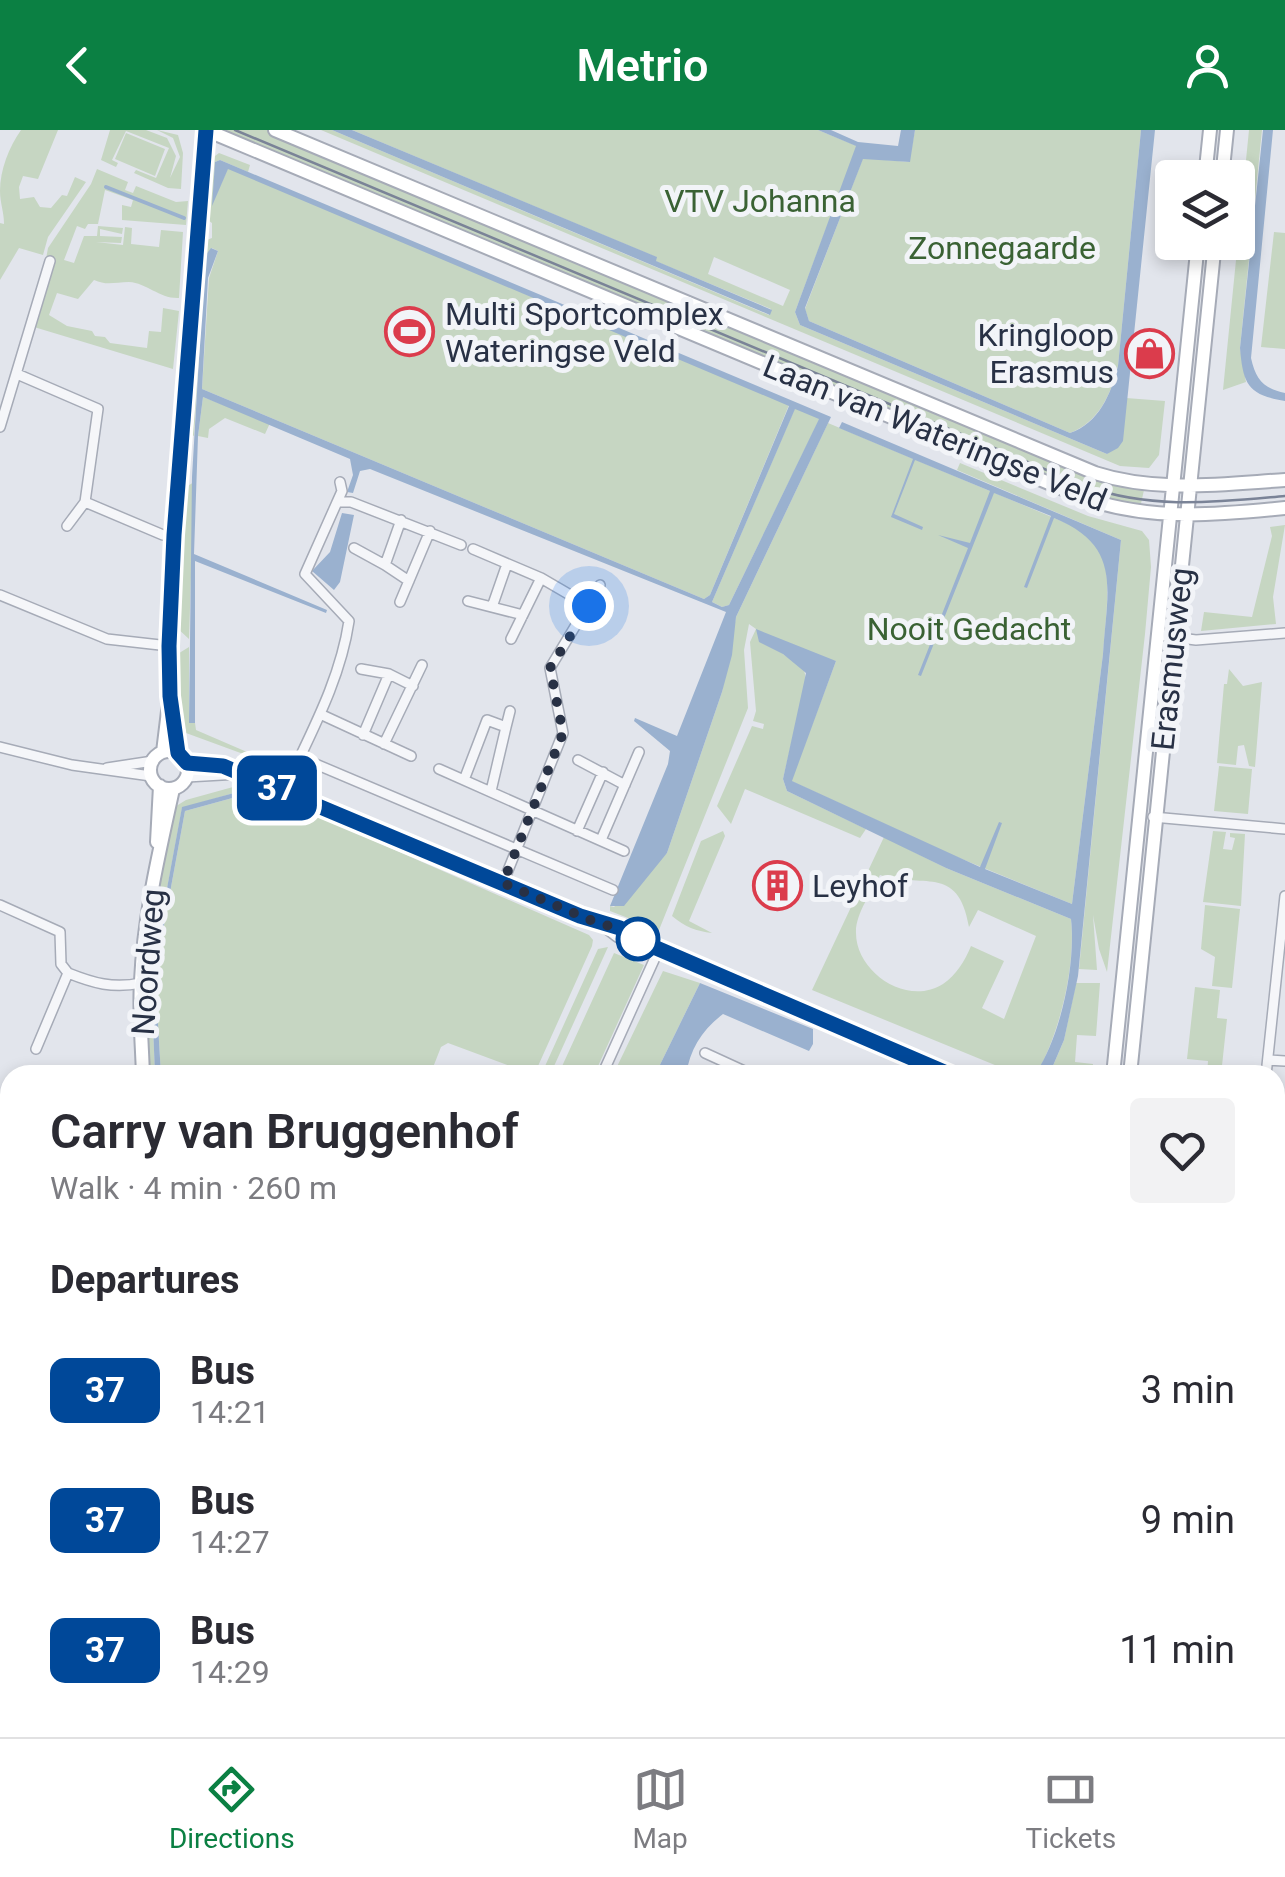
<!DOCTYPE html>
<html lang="en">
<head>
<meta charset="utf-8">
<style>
  body { margin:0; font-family:Roboto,sans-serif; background:#f2f2f3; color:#2b2b33; height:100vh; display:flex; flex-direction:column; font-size:38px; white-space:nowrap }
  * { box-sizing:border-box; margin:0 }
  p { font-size:32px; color:#7c7c81 }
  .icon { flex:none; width:55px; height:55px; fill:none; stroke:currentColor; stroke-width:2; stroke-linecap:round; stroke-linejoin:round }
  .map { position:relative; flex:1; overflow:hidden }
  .drawer { position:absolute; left:0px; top:935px; width:1285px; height:672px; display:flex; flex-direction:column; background:#fff; border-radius:30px 30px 0 0; box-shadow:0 5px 15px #0003 }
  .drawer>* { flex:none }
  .badge { padding:0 20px; border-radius:15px; font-size:35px; line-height:65px }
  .buttons { position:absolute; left:1155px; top:30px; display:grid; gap:20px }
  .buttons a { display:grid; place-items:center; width:100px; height:100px; border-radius:10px; background:#fff; box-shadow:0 5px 15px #0003; font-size:50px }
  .you { position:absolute; width:50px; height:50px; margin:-25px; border:8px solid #fff; border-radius:50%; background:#1a73e8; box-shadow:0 0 0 15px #1a73e833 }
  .map>.badge { position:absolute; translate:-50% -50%; box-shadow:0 0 0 5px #fff }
  h2 { padding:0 50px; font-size:38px; line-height:90px }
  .round { display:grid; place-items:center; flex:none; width:105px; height:105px; border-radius:10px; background:#f2f2f3 }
  .overview { display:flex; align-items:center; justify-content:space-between; height:170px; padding:0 50px }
  h1 { font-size:48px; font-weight:600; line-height:75px }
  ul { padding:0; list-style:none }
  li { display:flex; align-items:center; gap:30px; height:130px; padding:0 50px }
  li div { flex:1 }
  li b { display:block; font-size:38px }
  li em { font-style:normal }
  li .badge { min-width:110px; font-weight:700; text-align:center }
  header { display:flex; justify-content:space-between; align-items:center; height:130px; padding:0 50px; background:#0b8043; color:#fff; font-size:45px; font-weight:600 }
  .tab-bar { display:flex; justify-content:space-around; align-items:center; height:140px; border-top:2px solid #e1e1e2; background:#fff; font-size:28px; color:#7c7c81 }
  .tab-bar a { display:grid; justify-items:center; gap:5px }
  .tab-bar .current { color:#0b8043 }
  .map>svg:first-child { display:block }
  .green { fill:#c6d6c2; fill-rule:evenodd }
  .water { fill:#9ab1cf; fill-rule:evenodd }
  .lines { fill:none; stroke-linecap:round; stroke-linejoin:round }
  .stream { stroke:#9ab1cf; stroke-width:4 }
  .street-casing { stroke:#a6abb7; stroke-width:12 }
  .secondary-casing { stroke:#a6abb7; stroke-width:16 }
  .street { stroke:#f5f6f9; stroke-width:9 }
  .secondary { stroke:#fff; stroke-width:12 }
  .tram { stroke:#7a8397; stroke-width:2.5 }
  .line-casing { stroke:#fff; stroke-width:22 }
  .line { stroke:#004899; stroke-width:15 }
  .walk { stroke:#283145; stroke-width:10; stroke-dasharray:0 18 }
  .stop-dot { fill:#fff; stroke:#004899; stroke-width:5 }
  .labels { text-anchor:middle; stroke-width:10; stroke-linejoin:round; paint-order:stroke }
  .park-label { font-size:32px; fill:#3a6234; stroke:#f2f4f8 }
  .poi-label { font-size:32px; fill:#283145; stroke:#f2f4f8; text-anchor:start }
  .street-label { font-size:32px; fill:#283145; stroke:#f2f4f8 }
</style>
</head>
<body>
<header><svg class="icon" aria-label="back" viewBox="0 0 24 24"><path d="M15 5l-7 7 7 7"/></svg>Metrio<svg class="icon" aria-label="person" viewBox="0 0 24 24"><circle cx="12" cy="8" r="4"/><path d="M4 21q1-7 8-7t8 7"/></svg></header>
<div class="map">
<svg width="1285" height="1607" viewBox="0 0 1285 1607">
  <rect width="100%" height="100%" fill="#e2e5ec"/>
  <!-- green -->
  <path class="green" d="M21 0H58L38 49 23 46 19 57 20 69 34 67 40 77 51 78 62 65 67 66 75 47 86 52 48 107 43 125 19 118 0 150V93L4 94C4 82 0 73 0 61 0 40 9 17 21 0Z
    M110 0H146L167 8 176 26 170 48 180 27 173 8 157 0 178 5 183 23 181 59 168 58 134 43 136 40 156 48 169 18 126 1 112 30 118 33 116 37 101 30Z
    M218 0H267L1095 347 1144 360 1140 378 1100 369Z
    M321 0H332L769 185 771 179 655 131 656 127 352 0H818L857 16 795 182 800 195 1107 324 1122 311 1126 268 1165 271 1159 325 1149 338 1120 336ZM714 127 790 160 783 176 708 144Z
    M915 0H1141L1118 236C1111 264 1099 292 1070 303L809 191 805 179 863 28 909 32Z
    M1249 0H1262L1240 218 1246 252 1223 260Z
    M126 3 165 19 155 46 115 29Z
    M219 23 250 35 248 42 220 30 215 32 213 72 228 38 789 275 710 465 704 469 202 259 209 148 218 121 212 118 205 127 194 306 189 303 204 111 212 108V93L205 88 210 24 215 26Z
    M97 39 128 52 125 60 133 63 136 56 176 72 188 71 186 95 122 90V75L131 77 133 70 105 60 98 94H88L85 99 77 96 64 130 74 133 84 106H97L98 96 123 98 122 104 100 99V106L122 107 121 113 96 112 123 115 125 97 132 98 131 114 159 117 161 100 183 102 179 168C160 169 147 153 129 152 115 152 107 156 94 150L78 169 57 163 49 185 67 196 92 201 95 206 105 207 110 213 147 218 149 201 161 202 163 178 179 181 173 239 34 197 52 132 46 129 48 118 91 54Z
    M1274 102 1285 103V219L1261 217Z
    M203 267 270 293 265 304 225 288 209 299 208 308 198 306Z
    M795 278 820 288 729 475 722 477 712 472Z
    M828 293 1078 398C1089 406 1100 415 1104 428 1111 457 1105 495 1103 524L1072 774 952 725 791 651 836 531 783 524 804 539 806 550 783 649 787 661 866 699 860 708 745 659 731 694 717 676 752 596 763 599 764 594 753 591 756 581 750 512 756 499 749 494 744 520 748 578 659 800 610 781V776L614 777 667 723 722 562 736 487Z
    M960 333 1088 386 1142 401 1149 410 1151 437 1145 504 1107 842 1099 819 1093 785 1097 840 1079 839 1121 410 957 340Z
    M194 352 189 509 176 497 183 359Z
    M1285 395 1273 467 1276 494 1201 501 1204 482 1252 487 1272 406 1270 397Z
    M189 517V593H195L196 600 247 622 246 625 186 603V599L179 596 176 525Z
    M1229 539 1243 556 1262 552 1255 637 1249 636 1244 615 1238 616 1236 635 1217 633 1224 554H1227Z
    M1219 636 1252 639 1248 684 1214 681Z
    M233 657 258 660 589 805 593 810 592 816 534 945 448 913 441 917 430 945H161L155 844 185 681 236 667 234 663 182 678 151 845 155 945H148L149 824 173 678 186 670Z
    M723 701 725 706 689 791 712 803C696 801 685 797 672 786L701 711Z
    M1213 701 1226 702 1223 719 1232 720 1235 708 1230 707V703L1245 704 1241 776 1203 772Z
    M884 707 946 738 1071 789C1076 836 1060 902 1037 943L1042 945H1019L812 860ZM880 745C921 760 958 732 969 797L978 780 1036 806 1004 889 982 878 1004 831 971 816C965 831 956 845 943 854 907 877 856 842 856 803 855 785 872 761 880 745Z
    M1205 775 1240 779 1232 858 1212 856 1215 827 1201 819Z
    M608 817 550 945H541L598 819Z
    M614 823 644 835 594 945H558Z
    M663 841 700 853 655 945H613Z
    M1076 853H1100L1096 906 1077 905 1075 932 1093 934 1092 945H1049L1064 910Z
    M1195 857 1220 860 1217 888 1227 889 1221 945H1207L1208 931 1187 929Z
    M1275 1102 1285 1104V1205L1275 1204Z
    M1275 1221 1285 1222V1454L1281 1487 1275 1486Z
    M1275 1494 1285 1495V1607H1145L1146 1598H1275Z"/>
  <!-- water -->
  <path class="water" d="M332 0H352L657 127 656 131 772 180 770 185Z
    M818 0H831L858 12 898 16 901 0H915L910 32 863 29 805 178 809 191 1070 303C1099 293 1111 264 1118 236L1141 0H1155L1123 311 1118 318 1107 324 800 195 795 182 856 16Z
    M1263 0H1273L1251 228C1256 250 1263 258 1285 263V271C1248 265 1243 254 1240 218Z
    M220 30 831 287 736 487 732 525 722 562 667 723 624 776H610L668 634 670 621 634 591 635 588 677 606 726 482 370 339 360 341 353 363 347 362 353 345 350 329 203 267 198 306 194 424 327 480 326 483 195 431V593H189L192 347 205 126 211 118 218 121 208 148 202 259 704 469 710 465 789 276 228 39 212 76 215 32ZM795 279 819 289 729 475 722 477 712 472Z
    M842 292 1121 410 1078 846 1064 910 1049 945 1036 943C1061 905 1076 834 1071 789L946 738 787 661 783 649 806 543 783 524 759 512 756 499 836 531 792 651 980 737 999 692 1002 693 985 739 1072 774 1103 524C1107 460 1123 416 1054 388L1027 458 1024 457 1051 386 994 363 921 546 918 545 968 418 938 405 970 413 990 361 915 330 894 384 923 397 922 400 891 387 913 329 839 298Z
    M342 383 354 385 340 452 334 460 312 441 330 422Z
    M234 663 236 667 185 681 155 844 161 945H155L151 845 182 677Z
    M700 853 813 899V914L809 921 723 884C702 900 690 919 686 945H655Z"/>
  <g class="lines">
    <!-- stream -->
    <path class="stream" d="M106 57 184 88"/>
    <defs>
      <path id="street" d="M17 244 98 279 85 372 67 396
        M0 297 50 131
        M85 372 163 405H174
        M338 372H351L461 415
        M401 390 385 435 409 451
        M354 418 385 435
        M473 419 541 448 589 476
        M0 465 107 509 169 516
        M468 471 523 485
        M400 472 430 401
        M492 477 507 434
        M1157 505 1196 510 1285 503
        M511 509 541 448
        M361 539 389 544 413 556
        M320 584 411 626
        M506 597 510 581
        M363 605 389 544
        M384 614 422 535
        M0 617 72 635 151 646
        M299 627 613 760
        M578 630 625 655
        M187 633 223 636 242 644 600 794 620 798 640 811 952 945
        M107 638 153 631
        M439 639 624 721
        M187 647 239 644
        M464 650 487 590 506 597 491 661
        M284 661C309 606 340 552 349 491L305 444 342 361 340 352
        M1153 687 1285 699
        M577 701 603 642
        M601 710 639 622
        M503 753 563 603 550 538 600 455
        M0 775 60 802 61 834 68 843 36 919
        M600 794 617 807 637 811
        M68 843C93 853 113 859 141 853
        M705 923 753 945
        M1268 930 1285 931
        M474 945 475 942 482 945
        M602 945 659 819
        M1266 945 1285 766
        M0 1054 10 1057
        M1275 1057 1285 1058
        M0 1139 10 1143
        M0 1265 10 1269
        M0 1399 10 1403
        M0 1426 10 1430
        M581 1598 603 1607
        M434 1607 436 1598
        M667 1607 671 1598"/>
      <path id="secondary" d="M206 0 1087 369C1153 391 1217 385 1285 378
        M275 0 1095 343C1157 363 1222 354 1285 350
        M1205 48 1210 0
        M1222 48 1227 0
        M150 640a19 19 0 1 1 38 0a19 19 0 1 1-38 0Z
        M163 622 169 573
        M177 623C163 511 174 400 184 289 192 192 199 96 207 0
        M157 712 160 656
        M143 945C142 914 139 882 141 851 144 785 159 723 173 659
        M1113 945 1198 112
        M1130 945 1215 112
        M97 1607 99 1598
        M1047 1607 1048 1598
        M1061 1607 1062 1598"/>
    </defs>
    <!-- street casing -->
    <use href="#street" class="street-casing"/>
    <!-- secondary casing -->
    <use href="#secondary" class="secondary-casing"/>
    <!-- street -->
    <use href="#street" class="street"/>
    <!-- secondary -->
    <use href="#secondary" class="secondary"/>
    <!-- tram -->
    <path class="tram" d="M235 0 1085 356C1152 380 1216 372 1285 366"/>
  </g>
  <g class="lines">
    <defs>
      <path id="line" d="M206 0 174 405 169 516 170 566 178 623 187 633 223 636 242 644 580 786 620 798 640 811 951 945"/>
    </defs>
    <!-- line casing -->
    <use href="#line" class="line-casing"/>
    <!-- line -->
    <use href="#line" class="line"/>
    <!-- walk -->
    <path class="walk" d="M589 476 550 538 563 603 503 753 600 794 620 798 640 811 638 809"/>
  </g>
  <!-- icons -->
  <defs>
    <symbol id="stadium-ring" viewBox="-11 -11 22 22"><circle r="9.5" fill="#f2f4f8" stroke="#db3c4c" stroke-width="1.5"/><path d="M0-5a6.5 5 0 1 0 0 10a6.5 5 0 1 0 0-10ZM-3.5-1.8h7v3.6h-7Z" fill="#db3c4c"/></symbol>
    <symbol id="shop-ring" viewBox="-11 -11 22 22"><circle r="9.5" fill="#f2f4f8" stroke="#db3c4c" stroke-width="1.5"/><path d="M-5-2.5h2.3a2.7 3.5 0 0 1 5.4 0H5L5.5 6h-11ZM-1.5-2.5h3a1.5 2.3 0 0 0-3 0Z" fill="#db3c4c"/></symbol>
    <symbol id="building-ring" viewBox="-11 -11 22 22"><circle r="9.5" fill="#f2f4f8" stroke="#db3c4c" stroke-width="1.5"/><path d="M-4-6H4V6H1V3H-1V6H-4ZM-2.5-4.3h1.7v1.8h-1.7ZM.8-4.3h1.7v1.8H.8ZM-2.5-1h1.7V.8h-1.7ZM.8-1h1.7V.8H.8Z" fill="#db3c4c"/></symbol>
  </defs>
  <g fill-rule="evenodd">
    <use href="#stadium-ring" x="382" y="174" width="55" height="55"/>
    <use href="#shop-ring" x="1122" y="196" width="55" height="55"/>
    <use href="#building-ring" x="750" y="728" width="55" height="55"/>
  </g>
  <!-- markers -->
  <circle class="stop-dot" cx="638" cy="809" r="20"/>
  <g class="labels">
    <!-- park labels -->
    <g class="park-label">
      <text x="760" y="82">VTV Johanna</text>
      <text x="1002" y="129">Zonnegaarde</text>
      <text x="969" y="510">Nooit Gedacht</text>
    </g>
    <!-- poi labels -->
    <g class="poi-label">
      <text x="445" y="195">Multi Sportcomplex<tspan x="445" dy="37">Wateringse Veld</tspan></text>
      <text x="1114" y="216" text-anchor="end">Kringloop<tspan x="1114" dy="37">Erasmus</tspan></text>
      <text x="812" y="767">Leyhof</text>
    </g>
    <!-- street labels -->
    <g class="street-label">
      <text transform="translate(935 303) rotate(22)" y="11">Laan van Wateringse Veld</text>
      <text transform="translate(1172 529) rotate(-84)" y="11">Erasmusweg</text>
      <text transform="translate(148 832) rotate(-86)" y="11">Noordweg</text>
    </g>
  </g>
</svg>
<div class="buttons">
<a><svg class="icon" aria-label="layers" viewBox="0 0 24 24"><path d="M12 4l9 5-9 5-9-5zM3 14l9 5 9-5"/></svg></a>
</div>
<div class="you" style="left:589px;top:476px"></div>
<b class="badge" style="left:277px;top:658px;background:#004899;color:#fff">37</b>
<section class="drawer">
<div class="overview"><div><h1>Carry van Bruggenhof</h1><p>Walk · 4 min · 260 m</p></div><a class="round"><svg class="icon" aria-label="heart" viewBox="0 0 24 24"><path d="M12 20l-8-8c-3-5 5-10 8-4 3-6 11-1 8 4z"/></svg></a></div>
<h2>Departures</h2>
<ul>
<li><span class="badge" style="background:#004899;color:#fff">37</span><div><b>Bus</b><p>14:21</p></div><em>3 min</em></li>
<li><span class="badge" style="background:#004899;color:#fff">37</span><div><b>Bus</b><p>14:27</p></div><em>9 min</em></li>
<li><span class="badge" style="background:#004899;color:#fff">37</span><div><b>Bus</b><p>14:29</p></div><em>11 min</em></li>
</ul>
</section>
</div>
<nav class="tab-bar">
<a class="current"><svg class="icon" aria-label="directions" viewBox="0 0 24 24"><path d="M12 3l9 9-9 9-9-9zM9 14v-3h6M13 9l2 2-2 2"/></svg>Directions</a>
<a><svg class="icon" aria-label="map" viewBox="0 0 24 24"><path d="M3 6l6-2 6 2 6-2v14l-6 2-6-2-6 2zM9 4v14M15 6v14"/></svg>Map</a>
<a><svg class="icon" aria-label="tickets" viewBox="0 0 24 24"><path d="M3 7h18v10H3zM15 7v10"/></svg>Tickets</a>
</nav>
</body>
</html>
